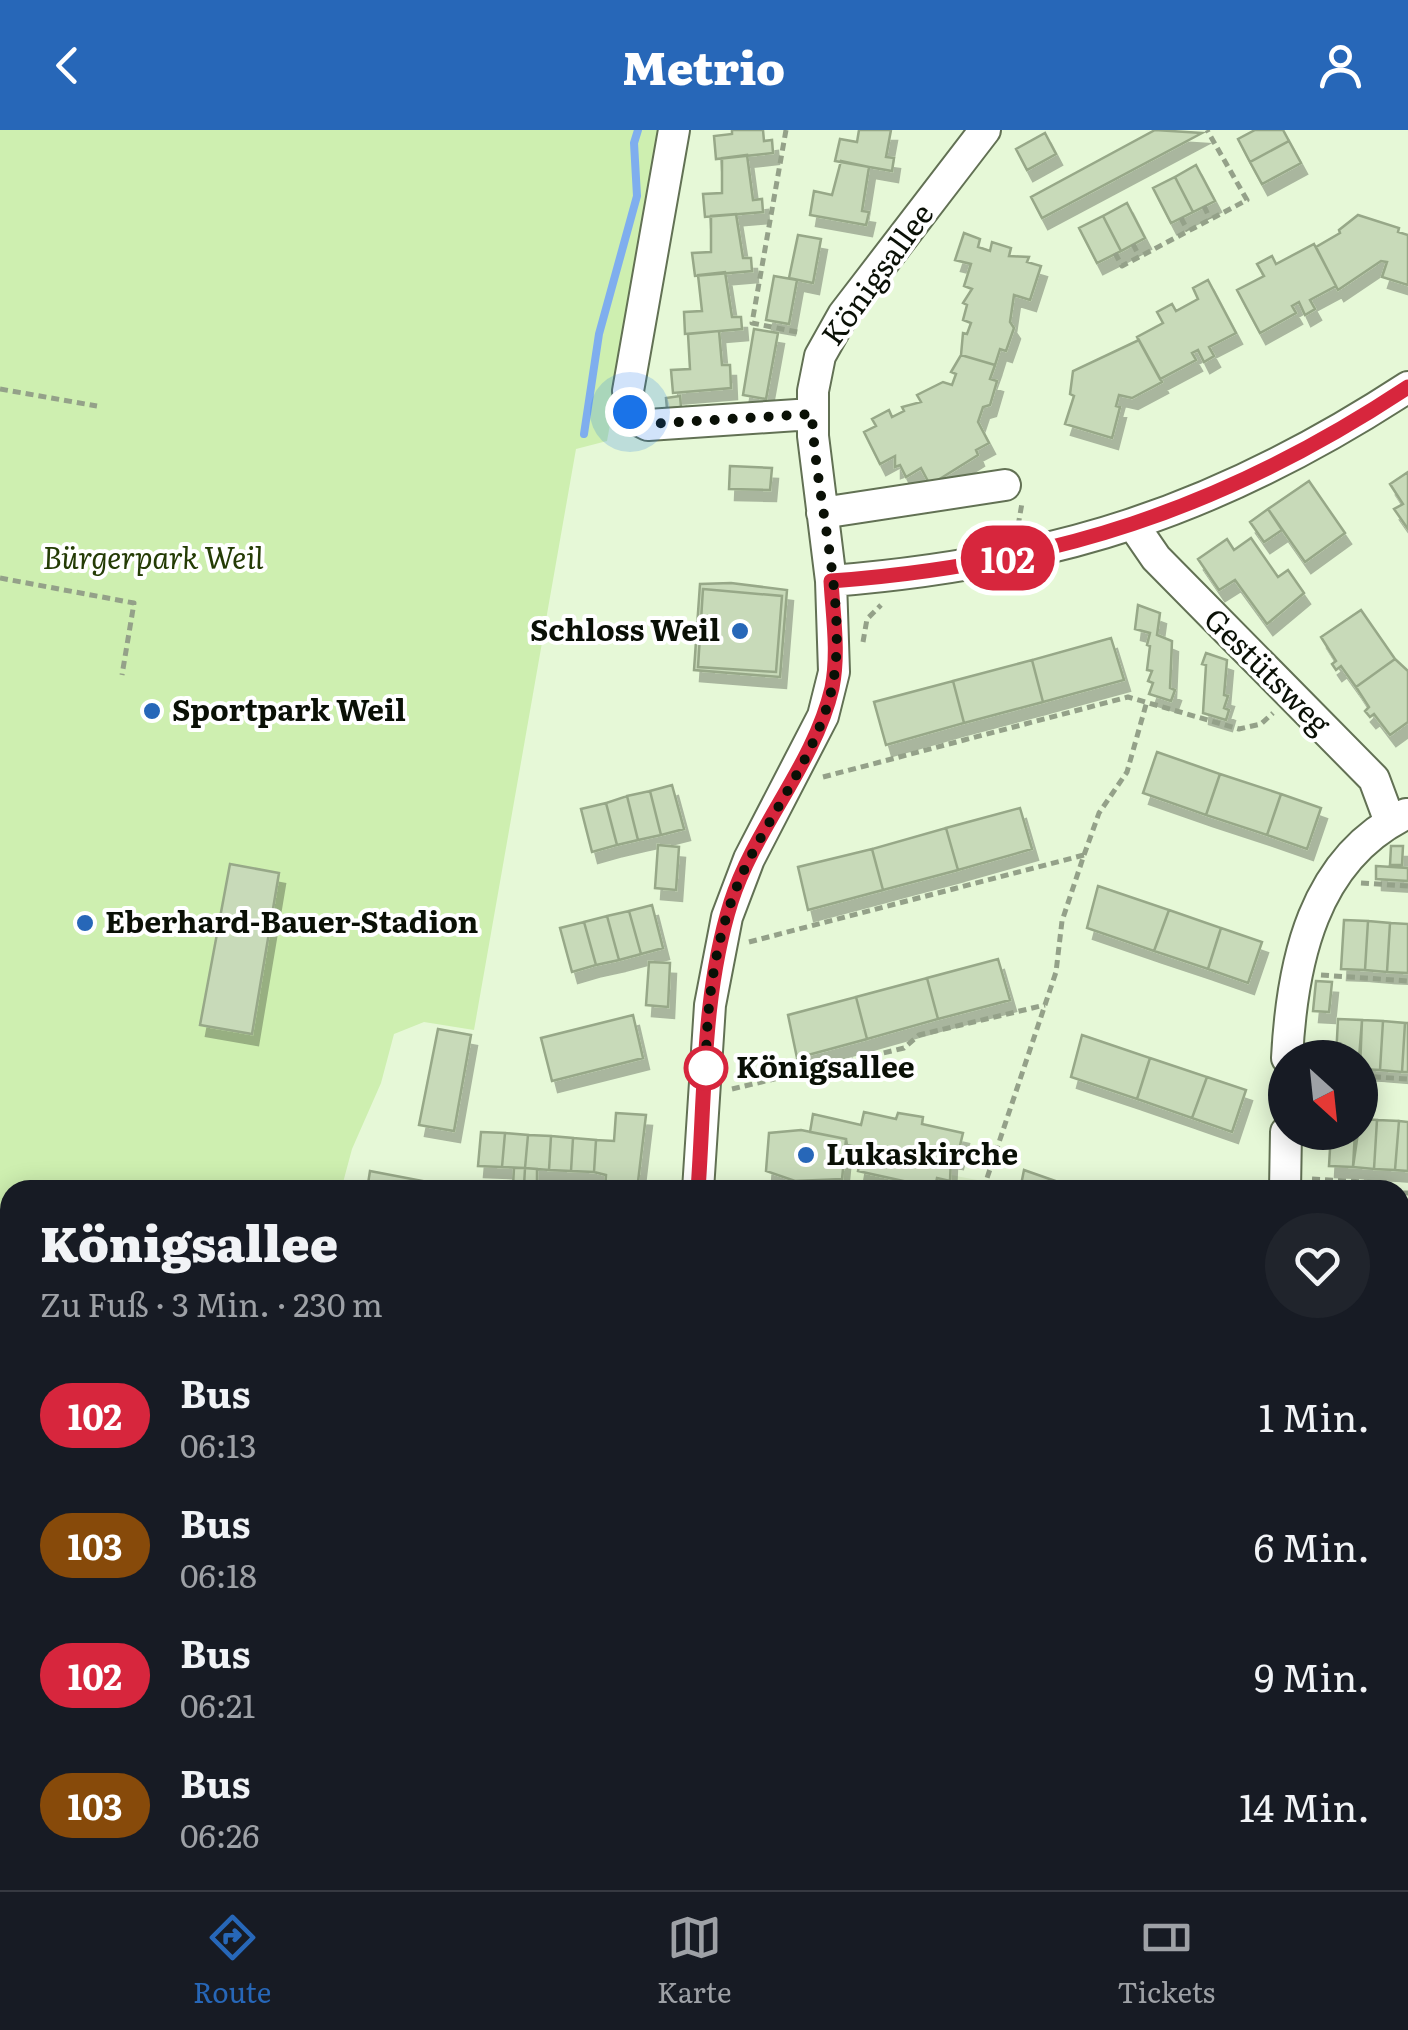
<!DOCTYPE html>
<html lang="de">
<head>
<meta charset="utf-8">
<style>
  body { margin:0; font-family:Literata,serif; background:#20242c; color:#f1f3f6; height:100vh; display:flex; flex-direction:column; font-size:38px; white-space:nowrap }
  * { box-sizing:border-box; margin:0 }
  p { font-size:32px; color:#9ea1a6 }
  .icon { flex:none; width:55px; height:55px; fill:none; stroke:currentColor; stroke-width:2; stroke-linecap:round; stroke-linejoin:round }
  .map { position:relative; flex:1; overflow:hidden }
  .details { position:absolute; left:0px; top:1050px; width:1410px; height:710px; display:flex; flex-direction:column; background:#171b24; border-radius:30px 30px 0 0; box-shadow:0 5px 25px #0003 }
  .details>* { flex:none }
  .badge { padding:0 20px; border-radius:32px; font-size:35px; line-height:65px }
  .needle { width:65px; rotate:153deg }
  .buttons { position:absolute; left:1268px; top:910px; display:grid; gap:20px }
  .buttons a { display:grid; place-items:center; width:110px; height:110px; border-radius:50%; background:#171b24; box-shadow:0 5px 25px #0003; font-size:50px }
  .you { position:absolute; width:50px; height:50px; margin:-25px; border:8px solid #fff; border-radius:50%; background:#1a73e8; box-shadow:0 0 0 15px #1a73e833 }
  .map>.badge { position:absolute; translate:-50% -50%; box-shadow:0 0 0 5px #fff }
  .round { display:grid; place-items:center; flex:none; width:105px; height:105px; border-radius:52px; background:#20242c }
  .head { display:flex; align-items:center; justify-content:space-between; height:170px; padding:0 40px }
  h1 { font-size:48px; font-weight:800; line-height:75px }
  ul { padding:0; list-style:none }
  li { display:flex; align-items:center; gap:30px; height:130px; padding:0 40px }
  li div { flex:1 }
  li b { display:block; font-size:38px }
  li em { font-style:normal }
  li .badge { min-width:110px; font-weight:700; text-align:center }
  header { display:flex; justify-content:space-between; align-items:center; height:130px; padding:0 40px; background:#2767b8; color:#fff; font-size:45px; font-weight:800 }
  .tabs { display:flex; justify-content:space-around; align-items:center; height:140px; border-top:2px solid #363941; background:#171b24; font-size:28px; color:#9ea1a6 }
  .tabs a { display:grid; justify-items:center; gap:5px }
  .tabs .selected { color:#2767b8 }
  .map>svg:first-child { display:block }
  .built { fill:#dbf1c8 }
  .green { fill:#ceefb0 }
  .lines { fill:none; stroke-linecap:round; stroke-linejoin:round }
  .stream { stroke:#7faeee; stroke-width:8 }
  .building { fill:#c8dab9; stroke:#97a888; stroke-width:2.5; filter:url(#shadow) }
  .minor-casing { stroke:#627154; stroke-width:34 }
  .major-casing { stroke:#fff; stroke-width:44 }
  .highway-casing { stroke:#fff; stroke-width:49 }
  .path { stroke:#94a189; stroke-width:5; stroke-dasharray:8 5; stroke-linecap:butt }
  .minor { stroke:#fff; stroke-width:30 }
  .major { stroke:#b9cda4; stroke-width:40 }
  .highway { stroke:#8aac68; stroke-width:45 }
  .line-casing { stroke:#fff; stroke-width:22 }
  .line { stroke:#d7263d; stroke-width:15 }
  .walk { stroke:#0a1006; stroke-width:10; stroke-dasharray:0 18 }
  .poi-dot { fill:#2767b8; stroke:#fff; stroke-width:4 }
  .stop-dot { fill:#fff; stroke:#d7263d; stroke-width:5 }
  .labels { text-anchor:middle; stroke-width:8; stroke-linejoin:round; paint-order:stroke }
  .street-label { font-size:30px; fill:#0a1006; stroke:#fff }
  .park-label { font-size:30px; font-style:italic; fill:#243b05; stroke:#fff }
  .poi-label { font-size:30px; font-weight:bold; fill:#0a1006; stroke:#fff; text-anchor:start }
  .stop-label { font-size:30px; font-weight:bold; fill:#0a1006; stroke:#fff; text-anchor:start }
</style>
</head>
<body>
<header><svg class="icon" aria-label="back" viewBox="0 0 24 24"><path d="M15 5l-7 7 7 7"/></svg>Metrio<svg class="icon" aria-label="person" viewBox="0 0 24 24"><circle cx="12" cy="8" r="4"/><path d="M4 21q1-7 8-7t8 7"/></svg></header>
<div class="map">
<svg width="1408" height="1760" viewBox="0 0 1408 1760">
  <defs>
    <filter id="shadow"><feDropShadow dx="6" dy="11" stdDeviation="0" flood-color="#0004"/></filter>
  </defs>
  <rect width="100%" height="100%" fill="#e6f8d7"/>
  <!-- built -->
  <path class="built" d="M864 982 896 989 898 983 923 987 922 994 963 1003 957 1028H951V1045L977 1050 974 1060H833L842 1048 846 1009 813 984 860 995Z
    M124 1750H452L454 1760H112Z"/>
  <!-- green -->
  <path class="green" d="M0 0H664L607 311 576 319 474 900 424 892 394 904 381 953 352 1019 341 1060H10V1200L0 1201Z"/>
  <g class="lines">
    <!-- stream -->
    <path class="stream" d="M584 304 599 204 637 66 634 13 638 0
      M1400 1497H1408"/>
  </g>
  <!-- building -->
  <path class="building" d="M732 0H763L764 11 772 10 773 23 716 29 714 6 732 4Z
    M859 0H891L886 27 894 28 892 41 835 31 840 9 857 12Z
    M1155 0 1202 3 1042 88 1031 67Z
    M1255 0H1283L1289 11 1250 32 1238 9Z
    M1045 3 1056 24 1027 40 1016 19Z
    M1289 11 1301 33 1262 54 1250 32Z
    M747 25 753 70 762 69 763 82 705 87 703 64 722 63V28Z
    M841 31 869 37 862 81 869 82 866 95 810 85 814 61 832 65Z
    M1196 35 1215 71 1193 82 1175 47Z
    M1175 47 1193 82 1171 93 1153 58Z
    M1127 73 1145 108 1121 121 1103 86Z
    M736 84 743 128H751L752 141 695 146 692 123 711 122V86Z
    M1358 85 1399 98 1398 102 1408 105V155L1382 147 1387 132 1381 131 1338 160 1316 117 1340 103 1339 100Z
    M1103 86 1121 121 1097 133 1079 98Z
    M964 103 980 109 978 117 990 121 992 112 1011 118 1009 126 1029 127 1027 132 1041 136 1030 170 1014 165 1010 192 1014 198 1006 221 1000 219 995 235 961 225 963 203 967 204 971 193 963 190 967 175 963 173 972 159 964 156 971 134 955 130Z
    M798 105 821 109 813 153 789 148Z
    M1314 114 1336 156 1310 170 1315 179 1305 185 1299 172 1292 176 1296 183 1260 203 1237 160 1264 146 1257 134 1272 126 1276 134Z
    M725 142 732 187H741L742 199 685 204 684 182 702 181 698 145Z
    M774 146 797 150 789 194 766 190Z
    M1208 150 1236 203 1209 217 1214 226 1204 232 1198 220 1192 223 1196 230 1160 249 1137 207 1163 193 1157 182 1172 174 1176 181 1198 169 1193 158Z
    M754 199 778 203 766 269 743 265Z
    M719 201 722 235H730L731 258 673 263 671 240 690 239 688 204Z
    M1139 210 1162 252 1132 268 1119 265 1116 276 1120 277 1112 308 1065 294 1074 266 1070 264 1073 241Z
    M961 225 995 235 990 249 997 251 990 275 983 277 978 292 989 313 976 320 978 325 930 355 921 338 906 347 900 335 895 337V326L880 334 864 302 876 296 872 289 889 280 892 287 904 281 902 277 921 272 917 265 943 252 952 255 956 244 951 242Z
    M680 266 681 277 667 279 666 268Z
    M730 336 772 338 770 360 729 359Z
    M1408 342V399L1394 379 1403 374 1390 354Z
    M1309 351 1345 403 1305 432 1268 379Z
    M1268 379 1282 400 1264 412 1250 392Z
    M1251 408 1278 447 1288 440 1304 463 1267 494 1235 450 1219 460 1198 429 1227 409 1234 420Z
    M731 453 787 460 780 547 694 540 700 454Z
    M703 459 782 466 776 542 698 537Z
    M1138 475 1160 483 1157 505 1172 511 1170 558 1175 560 1171 571 1149 564 1153 553 1148 551 1152 541 1147 540 1150 516 1147 515 1150 503 1135 499Z
    M1361 480 1395 529 1356 557 1341 536 1336 540 1332 534 1336 531 1321 507Z
    M1111 508 1124 550 1043 572 1032 530Z
    M1206 523 1227 530 1224 565 1228 566 1224 578 1229 580 1226 590 1203 583 1206 535 1202 534Z
    M1395 529 1408 541V592L1390 605 1374 584 1370 587 1365 581 1369 577 1356 557Z
    M1032 530 1043 572 964 593 953 551Z
    M953 551 964 593 886 615 874 572Z
    M1157 622 1220 644 1206 685 1143 663Z
    M1220 644 1281 664 1267 705 1206 685Z
    M672 655 684 699 661 705 650 661Z
    M650 661 661 705 638 710 627 666Z
    M1281 664 1321 678 1307 719 1267 705Z
    M627 666 638 710 617 715 606 673Z
    M606 673 617 715 592 722 581 679Z
    M1020 678 1032 719 958 740 946 698Z
    M946 698 958 740 883 760 872 719Z
    M658 715 679 717 676 760 655 758Z
    M1391 716H1403L1402 735H1390Z
    M872 719 883 760 808 780 798 737Z
    M230 734 279 743 252 904 200 895Z
    M1376 736 1408 738V751L1376 749Z
    M1098 756 1169 780 1154 821 1087 798Z
    M652 775 663 818 641 824 629 781Z
    M1169 780 1221 798 1208 839 1154 821Z
    M629 781 641 824 619 830 607 786Z
    M607 786 619 830 596 835 584 792Z
    M1344 790 1368 791 1365 840 1341 839Z
    M1368 791 1390 793 1387 842 1365 840Z
    M584 792 596 835 572 842 560 798Z
    M1390 793 1408 794V843L1387 842Z
    M1221 798 1262 812 1248 853 1208 839Z
    M998 829 1010 870 938 889 927 848Z
    M649 832 670 833 668 877 646 875Z
    M927 848 938 889 867 909 856 867Z
    M1316 851 1332 852 1329 882 1313 881Z
    M856 867 867 909 797 928 788 885Z
    M633 885 643 928 552 951 541 908Z
    M1338 889 1362 890 1359 928H1336Z
    M1362 890 1383 891 1380 940 1360 939Z
    M1383 891 1405 893 1402 942 1380 940Z
    M1405 893H1408V942H1402Z
    M438 899 471 905 454 1001 419 995Z
    M1082 905 1150 928 1137 969 1071 947Z
    M1150 928 1207 947 1192 988 1137 969Z
    M1207 947 1246 960 1232 1002 1192 988Z
    M864 982 896 989 898 983 923 987 922 994 963 1003 957 1028 951 1027 950 1051 937 1048 935 1058 858 1041 862 1018 847 1015 846 1009 810 1002 813 984 861 995Z
    M616 983 646 985 637 1060H605L606 1045 594 1042 596 1010 614 1011Z
    M1360 989 1377 990 1374 1039 1353 1037Z
    M1377 990 1399 991 1395 1040 1374 1039Z
    M1399 991 1408 992V1041L1395 1040Z
    M801 1000 846 1009 842 1049 795 1051 766 1041 769 1003Z
    M481 1002 505 1003 502 1037 478 1036Z
    M1331 1002H1355L1353 1037 1329 1036Z
    M505 1003 528 1005 525 1038 502 1037Z
    M528 1005 551 1006 549 1040 525 1038Z
    M551 1006 573 1008 571 1041 549 1040Z
    M573 1008 596 1010 594 1042 571 1041Z
    M514 1038H525L524 1056H513Z
    M525 1038 537 1039V1057L524 1056Z
    M1024 1040 1081 1060H1020Z
    M370 1041 433 1053 432 1060H367Z
    M1400 1104 1408 1105V1158L1400 1157Z
    M1400 1546 1408 1548V1589L1400 1587Z
    M251 1750H332L308 1760H256Z
    M584 1750H679L730 1760H583Z
    M941 1750H1032L1036 1760H946Z
    M1142 1750H1168L1167 1760H1142Z"/>
  <g class="lines">
    <defs>
      <path id="minor" d="M674 0 628 261 632 287 648 295 812 284
        M822 383 1005 355
        M1134 396 1156 428 1374 649 1390 692
        M831 451C1056 433 1218 381 1408 257
        M1287 928C1292 832 1313 729 1406 684
        M698 1060 710 875 727 787 749 729 823 586 834 542 831 451 813 306V261L820 226 843 185 985 0
        M1285 1060 1286 1002
        M1400 1203H1408
        M0 1222 10 1221
        M0 1248 10 1246
        M1400 1455 1408 1456
        M1400 1637 1408 1641
        M38 1750 57 1760
        M522 1750 523 1760
        M81 1760 99 1750"/>
      <path id="major" d="M0 1442 10 1445
        M479 1750 480 1760"/>
      <path id="highway" d="M1400 1275 1408 1276
        M1400 1321H1408
        M0 1508 10 1498
        M0 1587 10 1581
        M0 1640 10 1634
        M0 1710 10 1706"/>
    </defs>
    <!-- minor casing -->
    <use href="#minor" class="minor-casing"/>
    <!-- major casing -->
    <use href="#major" class="major-casing"/>
    <!-- highway casing -->
    <use href="#highway" class="highway-casing"/>
    <!-- path -->
    <path class="path" d="M786 0 752 193 802 203
      M1204 76 1210 89
      M1181 88 1188 101
      M1133 114 1139 126
      M1115 123 1122 136 1247 70 1207 0
      M0 259 97 276
      M1018 396 1022 373
      M0 448 134 473 122 545
      M863 512 867 489 881 475
      M823 647 1128 567 1239 599 1261 594 1273 583
      M1361 753 1408 756
      M749 812 1084 725
      M1321 845 1408 851
      M1360 946 1408 949
      M732 959 904 918 919 905 1045 875
      M1312 1049 1381 1053 1391 1060
      M983 1060 1056 842 1062 791 1084 725 1099 683 1127 642 1147 571
      M1400 1063H1408
      M1400 1727 1406 1729 1400 1748
      M824 1750 872 1760
      M1252 1750 1268 1752
      M1179 1760 1180 1750"/>
    <!-- minor -->
    <use href="#minor" class="minor"/>
    <!-- major -->
    <use href="#major" class="major"/>
    <!-- highway -->
    <use href="#highway" class="highway"/>
  </g>
  <g class="lines">
    <defs>
      <path id="line" d="M698 1060C705 964 702 865 731 772 755 697 814 635 832 558 839 523 833 486 831 451 1050 435 1224 379 1408 257"/>
    </defs>
    <!-- line casing -->
    <use href="#line" class="line-casing"/>
    <!-- line -->
    <use href="#line" class="line"/>
    <!-- walk -->
    <path class="walk" d="M630 282 636 291 648 294 812 284C815 367 849 478 832 558 818 620 777 674 749 730 717 792 706 869 706 938"/>
  </g>
  <!-- markers -->
  <g class="poi-dot">
    <circle cx="740" cy="501" r="10"/>
    <circle cx="152" cy="581" r="10"/>
    <circle cx="85" cy="793" r="10"/>
    <circle cx="806" cy="1025" r="10"/>
  </g>
  <circle class="stop-dot" cx="706" cy="938" r="20"/>
  <g class="labels">
    <!-- street labels -->
    <g class="street-label">
      <text transform="translate(878 145) rotate(-54)" y="10">Königsallee</text>
      <text transform="translate(1267 542) rotate(45)" y="10">Gestütsweg</text>
    </g>
    <!-- park labels -->
    <g class="park-label">
      <text x="153" y="439">Bürgerpark Weil</text>
    </g>
    <!-- poi labels -->
    <g class="poi-label">
      <text x="720" y="511" text-anchor="end">Schloss Weil</text>
      <text x="172" y="591">Sportpark Weil</text>
      <text x="105" y="803">Eberhard-Bauer-Stadion</text>
      <text x="826" y="1035">Lukaskirche</text>
    </g>
    <!-- stop labels -->
    <g class="stop-label">
      <text x="736" y="948">Königsallee</text>
    </g>
  </g>
</svg>
<div class="buttons">
<a><svg class="needle" viewBox="-14 -14 28 28"><path d="M0-13l5 13h-10z" fill="#e53935"/><path d="M0 13l5-13h-10z" fill="#9ea1a6"/></svg></a>
</div>
<div class="you" style="left:630px;top:282px"></div>
<b class="badge" style="left:1008px;top:428px;background:#d7263d;color:#fff">102</b>
<section class="details">
<div class="head"><div><h1>Königsallee</h1><p>Zu Fuß · 3 Min. · 230 m</p></div><a class="round"><svg class="icon" aria-label="heart" viewBox="0 0 24 24"><path d="M12 20l-8-8c-3-5 5-10 8-4 3-6 11-1 8 4z"/></svg></a></div>
<ul>
<li><span class="badge" style="background:#d7263d;color:#fff">102</span><div><b>Bus</b><p>06:13</p></div><em>1 Min.</em></li>
<li><span class="badge" style="background:#874a0a;color:#fff">103</span><div><b>Bus</b><p>06:18</p></div><em>6 Min.</em></li>
<li><span class="badge" style="background:#d7263d;color:#fff">102</span><div><b>Bus</b><p>06:21</p></div><em>9 Min.</em></li>
<li><span class="badge" style="background:#874a0a;color:#fff">103</span><div><b>Bus</b><p>06:26</p></div><em>14 Min.</em></li>
</ul>
</section>
</div>
<nav class="tabs">
<a class="selected"><svg class="icon" aria-label="directions" viewBox="0 0 24 24"><path d="M12 3l9 9-9 9-9-9zM9 14v-3h6M13 9l2 2-2 2"/></svg>Route</a>
<a><svg class="icon" aria-label="map" viewBox="0 0 24 24"><path d="M3 6l6-2 6 2 6-2v14l-6 2-6-2-6 2zM9 4v14M15 6v14"/></svg>Karte</a>
<a><svg class="icon" aria-label="tickets" viewBox="0 0 24 24"><path d="M3 7h18v10H3zM15 7v10"/></svg>Tickets</a>
</nav>
</body>
</html>
